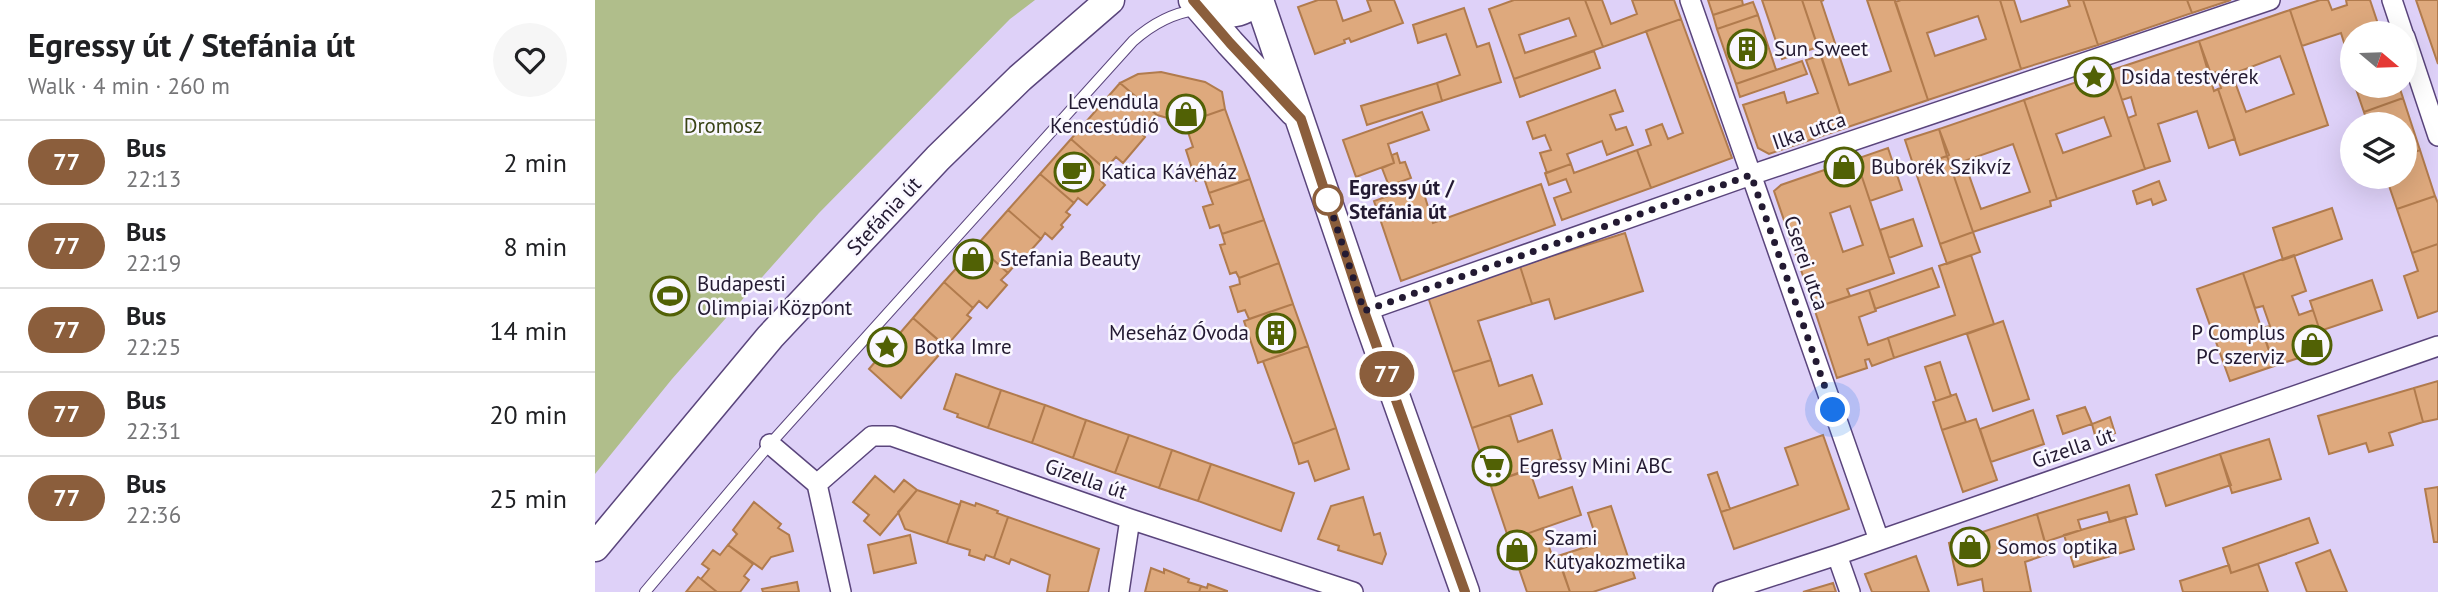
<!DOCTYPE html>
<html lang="en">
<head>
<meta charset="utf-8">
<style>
  body { margin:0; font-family:"PT Sans",sans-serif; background:#f6f6f6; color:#202124; height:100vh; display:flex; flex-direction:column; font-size:26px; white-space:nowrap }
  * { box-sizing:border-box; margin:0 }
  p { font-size:23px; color:#757577 }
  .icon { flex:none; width:38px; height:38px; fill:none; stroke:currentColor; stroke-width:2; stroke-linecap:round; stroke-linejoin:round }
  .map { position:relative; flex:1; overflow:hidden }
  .sheet { display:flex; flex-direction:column; background:#fff; width:595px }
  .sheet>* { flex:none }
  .badge { padding:0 14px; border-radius:23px; font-size:24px; line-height:46px }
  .needle { width:46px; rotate:109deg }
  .controls { position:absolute; left:1745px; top:21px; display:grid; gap:14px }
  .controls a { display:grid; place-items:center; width:77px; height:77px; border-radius:50%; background:#fff; box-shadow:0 7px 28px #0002; font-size:35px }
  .you { position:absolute; width:35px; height:35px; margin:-18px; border:5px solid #fff; border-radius:50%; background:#1a73e8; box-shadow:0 0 0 10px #1a73e833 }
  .map>.badge { position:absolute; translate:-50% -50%; box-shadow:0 0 0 4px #fff }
  .round { display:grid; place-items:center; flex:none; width:74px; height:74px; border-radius:37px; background:#f6f6f6 }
  .headline { display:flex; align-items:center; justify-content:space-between; height:119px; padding:0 28px }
  h1 { font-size:33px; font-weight:800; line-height:52px }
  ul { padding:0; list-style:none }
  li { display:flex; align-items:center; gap:21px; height:84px; padding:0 28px; border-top:2px solid #e0e0e0 }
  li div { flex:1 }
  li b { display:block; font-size:26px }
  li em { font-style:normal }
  li .badge { min-width:77px; font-weight:700; text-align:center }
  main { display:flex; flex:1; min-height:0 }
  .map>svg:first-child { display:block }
  .green { fill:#b0be8b }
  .building { fill:#dea97d; stroke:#b17b4d; stroke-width:2; fill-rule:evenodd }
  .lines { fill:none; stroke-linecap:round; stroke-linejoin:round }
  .lane-casing { stroke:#5a457c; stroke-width:12 }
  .street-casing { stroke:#5a457c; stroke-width:22 }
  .secondary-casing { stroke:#5a457c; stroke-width:31 }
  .lane { stroke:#fff; stroke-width:10 }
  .street { stroke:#fff; stroke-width:19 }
  .secondary { stroke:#fff; stroke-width:28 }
  .line-casing { stroke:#fff; stroke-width:16 }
  .line { stroke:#8b5e3c; stroke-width:10 }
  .walk { stroke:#231a32; stroke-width:7; stroke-dasharray:0 12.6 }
  .stop-dot { fill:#fff; stroke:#8b5e3c; stroke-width:3.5 }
  .labels { text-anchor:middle; stroke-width:5; stroke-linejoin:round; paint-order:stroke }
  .poi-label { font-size:21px; fill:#231a32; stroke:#faf8ff; text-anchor:start }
  .park-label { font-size:21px; fill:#394315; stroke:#faf8ff }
  .street-label { font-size:21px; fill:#231a32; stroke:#faf8ff }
  .stop-label { font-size:21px; font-weight:bold; fill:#231a32; stroke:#faf8ff; text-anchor:start }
</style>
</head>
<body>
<main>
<section class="sheet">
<div class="headline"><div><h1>Egressy út / Stefánia út</h1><p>Walk · 4 min · 260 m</p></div><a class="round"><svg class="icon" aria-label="heart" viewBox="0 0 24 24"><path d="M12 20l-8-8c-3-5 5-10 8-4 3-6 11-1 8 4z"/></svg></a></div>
<ul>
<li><span class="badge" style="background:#8b5e3c;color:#fff">77</span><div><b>Bus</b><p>22:13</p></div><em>2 min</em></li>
<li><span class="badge" style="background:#8b5e3c;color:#fff">77</span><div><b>Bus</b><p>22:19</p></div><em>8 min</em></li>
<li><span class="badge" style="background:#8b5e3c;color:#fff">77</span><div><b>Bus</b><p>22:25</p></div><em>14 min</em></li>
<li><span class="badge" style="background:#8b5e3c;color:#fff">77</span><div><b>Bus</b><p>22:31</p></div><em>20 min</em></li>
<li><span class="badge" style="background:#8b5e3c;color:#fff">77</span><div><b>Bus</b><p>22:36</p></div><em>25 min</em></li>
</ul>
</section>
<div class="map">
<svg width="1843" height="592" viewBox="0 0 1843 592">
  <rect width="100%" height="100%" fill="#ded1f8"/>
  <!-- green -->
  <path class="green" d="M0 0H440L415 19 224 213 77 379 0 474Z"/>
  <!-- building -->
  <path class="building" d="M723 0H741L748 21 776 11 772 0H799L808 23 756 42 754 38 749 40 750 43 720 54 703 7Z
    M919 0H990L1008 47 919 79 894 9ZM974 18 981 36 930 53 924 35Z
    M990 0H1007L1016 24 1042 14 1037 0H1079L1086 19 1008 47Z
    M1113 0H1147L1148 5 1118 15Z
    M1167 0H1207L1223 47 1187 59Z
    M1207 0H1229L1226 1 1254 85 1296 71 1272 0H1300L1333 100 1250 128Z
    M1306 0H1405L1426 69 1333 100 1300 2ZM1383 16 1391 39 1340 56 1332 33Z
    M1405 0H1419L1426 22 1475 6 1473 0H1488L1503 45 1426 69Z
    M1488 0H1592L1597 13 1503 45Z
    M1592 0H1636L1597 13Z
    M1725 0H1733L1737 10 1752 5 1751 0H1775L1786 33H1757V62H1755L1746 33 1707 46 1695 10Z
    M1821 0H1843V64Z
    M1158 2 1163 15 1122 29 1118 15Z
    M869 8 882 47 894 43 906 82 847 101 842 83 865 75 851 34 823 43 818 25Z
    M1695 10 1733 125 1645 155 1623 89 1626 88 1621 72 1616 74 1604 41ZM1685 56 1699 94 1651 112 1637 74Z
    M1163 15 1181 70 1141 84 1122 29Z
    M1086 19 1137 158 1056 188 1042 150 1056 145 1051 130 1067 124 1073 139 1088 133 1051 31Z
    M1604 41 1619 91 1623 89 1640 139 1614 148 1602 111 1563 124 1575 161 1550 169 1533 118 1541 115 1536 97 1527 100 1517 70Z
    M999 51 1005 68 925 97 919 79Z
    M1226 55 1250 128 1174 154 1163 148 1148 105 1189 92 1192 103 1223 93 1211 60Z
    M1207 61 1212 74 1145 97 1141 84Z
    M1517 70 1550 169 1462 199 1429 100ZM1509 117 1516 136 1468 153 1461 134Z
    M566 72 610 82 627 92 630 109 590 123 562 115 525 83 543 74Z
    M525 83 562 115 546 133 550 137 528 163 521 157 510 169 476 139Z
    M842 83 847 101 772 125 766 106Z
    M1760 86H1804L1808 98 1769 112Z
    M1020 90 1028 111 1015 115 1021 130 1031 127 1038 145 1012 155 1007 141 972 154 976 164 952 173 945 153 956 150 950 135 938 139 932 122Z
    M1808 98 1825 150 1810 155V124H1773L1769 112Z
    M1429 100 1462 199 1455 201 1456 206 1378 232 1352 156 1354 155 1344 129ZM1418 144 1435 192 1386 209 1369 161Z
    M630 109 655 179 614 193 609 178 601 181 591 150 598 147 590 123Z
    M827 112 834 130 793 144 799 163 761 177 748 140Z
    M1344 129 1352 156 1319 167 1310 140Z
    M476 139 512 171 505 180 510 185 492 205 483 198 479 203 445 174Z
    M1293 148 1307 190 1275 201 1261 159Z
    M1042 150 1056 188 967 220 959 198 976 192 971 179 954 185 950 173 976 164 979 173Z
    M1825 150 1840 196 1802 209 1791 177H1810V155Z
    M802 153 805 163 810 162 816 178 794 186 787 168 799 163 797 155Z
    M1352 156 1378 232 1345 244 1319 167Z
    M1261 159 1299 273 1252 289 1255 296 1219 308 1179 191 1186 185ZM1255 206 1268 245 1248 252 1235 213Z
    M445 174 479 203 471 212 475 215 466 225 468 227 457 239 450 233 446 239 413 210Z
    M655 179 669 220 627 234 624 225 615 228 608 207 618 204 614 193Z
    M1564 181 1571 200 1558 205 1556 199 1542 204 1538 191Z
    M826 184 838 223 946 184 960 225 806 281 779 201Z
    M1840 196 1843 203V244L1817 253 1802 209Z
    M1737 208 1747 239 1688 260 1678 228Z
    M413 210 446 239 437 249 439 251 430 262 426 258 413 273 382 245Z
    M1318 219 1327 246 1294 258 1285 230Z
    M669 220 684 263 644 278 641 272 635 274 625 245 630 244 627 234Z
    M1378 232 1385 252 1352 264 1345 244Z
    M1030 233 1048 291 960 319 954 299 937 304 925 266Z
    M1843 244V311L1823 318 1809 276 1823 271 1817 253Z
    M382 245 413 273 406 280 412 285 392 308 384 301 378 308 349 282Z
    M1376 255 1399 324 1299 358 1293 338 1360 315 1344 266Z
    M1699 255 1711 291 1697 296 1704 315 1718 310 1731 349 1679 366 1667 328 1675 326 1668 306 1660 308 1648 273Z
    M684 263 698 304 654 319 650 310 643 312 635 287 645 284 644 278Z
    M925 266 937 304 883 321 896 360 858 372 833 297Z
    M1337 268 1344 287 1280 309 1274 290Z
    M1648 273 1679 366 1635 381 1602 289Z
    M1777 280 1787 310 1725 331 1715 301Z
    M349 282 378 308 372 315 376 318 355 342 351 339 347 343 318 318Z
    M1274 290 1281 311 1264 317 1273 345 1293 338 1299 358 1277 366 1274 359 1270 360 1272 368 1242 378 1219 308Z
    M698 304 713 346 663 363 649 321Z
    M318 318 351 347 306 398 274 369Z
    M1408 321 1434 399 1398 411 1372 334Z
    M713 346 741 428 698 444 668 361Z
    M896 360 904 386 937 375 947 404 877 428 858 372Z
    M1345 362 1356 396 1341 401 1330 367Z
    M361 374 406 390 393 428 362 417 363 414 349 409Z
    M1843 381V419L1828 422 1819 388Z
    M1819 388 1828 422 1794 433 1798 445 1774 452 1771 443 1734 454 1723 416Z
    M406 390 450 405 437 443 393 428Z
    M1361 394 1371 422 1347 430 1338 402Z
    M450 405 491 420 478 458 437 443Z
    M1490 407 1497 424 1468 434 1462 416Z
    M1438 410 1449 444 1396 462 1385 429Z
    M915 415 923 442 957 430 966 459 895 483 877 428Z
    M1515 417 1520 433 1501 439 1497 424Z
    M1381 419 1402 480 1368 492 1347 430Z
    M491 420 534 435 520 473 478 458Z
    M741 428 754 469 720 481 713 461 704 464 698 444Z
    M534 435 577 450 564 488 520 473Z
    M1228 435 1254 509 1139 549 1126 512 1203 485 1190 448Z
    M1674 439 1686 479 1637 493 1625 454Z
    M577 450 616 464 603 501 564 488Z
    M1625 454 1636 485 1571 506 1561 475Z
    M616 464 699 493 686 531 603 501Z
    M934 469 944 498 977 487 986 515 914 540 895 483Z
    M1122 472 1135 509 1126 512 1113 475Z
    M280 476 299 492 309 480 322 490 285 535 269 521 274 515 258 502Z
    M1534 485 1542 514 1515 522 1512 512 1483 520 1486 530 1450 542 1442 514Z
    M1843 487V542H1839L1830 489Z
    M322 490 365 505 352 543 310 529 303 512Z
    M768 497 779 535 785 533 791 554 787 564 743 550 744 546 723 539 736 506Z
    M366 501 380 506 381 503 403 511 402 513 413 517 399 558 391 555 389 560 374 555 375 550 352 543Z
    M159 502 186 524 183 528 194 535 198 551 176 557 167 569 133 545 142 534 138 530Z
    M1016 506 1040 578 998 592H975L963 556 1003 543 993 513Z
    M1442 514 1453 554 1430 562 1436 592H1389L1387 579 1363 585 1354 543Z
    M413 517 504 549 493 592H452L455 575 416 559 414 564 399 558Z
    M1530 517 1539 549 1479 567 1469 535Z
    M1714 518 1723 543 1636 573 1628 548Z
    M948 528 960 565 965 564 975 592H932L914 540Z
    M315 535 321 563 279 573 273 545Z
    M133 545 158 564 149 576 154 580 145 592H122L106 579 114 569 107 564 118 550 125 555Z
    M1735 550 1752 592H1712L1701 563Z
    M1321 556 1334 592H1277L1270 574Z
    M1663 564 1673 592H1588L1585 581 1634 565 1636 573Z
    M556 568 569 573V569L594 579 593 582 606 586 604 592H550Z
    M103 577 106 579 122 592H91Z
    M202 582 204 592H168L167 589Z
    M1238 583 1241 592H1208Z
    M613 584 632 591V592H604L606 586 612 588Z"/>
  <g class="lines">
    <defs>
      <path id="lane" d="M50 592 175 444 538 41C556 25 577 13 601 10"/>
      <path id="street" d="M1095 0 1284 540
        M1797 0 1808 33
        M1810 37 1843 136
        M770 311 1156 175 1675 0
        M175 444 222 484 246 592
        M222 484 277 436H297L535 519 758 592
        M1242 555 1255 592
        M524 592 535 519
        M1128 592 1242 555 1843 346"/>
      <path id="secondary" d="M598 0 635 43 699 112
        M664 0 770 311 870 592
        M606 9C625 14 647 17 660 0
        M0 547 175 337 343 158 425 78 515 0"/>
    </defs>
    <!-- lane casing -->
    <use href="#lane" class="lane-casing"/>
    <!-- street casing -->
    <use href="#street" class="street-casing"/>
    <!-- secondary casing -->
    <use href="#secondary" class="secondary-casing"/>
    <!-- lane -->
    <use href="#lane" class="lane"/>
    <!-- street -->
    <use href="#street" class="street"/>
    <!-- secondary -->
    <use href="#secondary" class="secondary"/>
  </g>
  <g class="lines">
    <defs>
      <path id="line" d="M598 0 635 43 706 119 769 311 870 592"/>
    </defs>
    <!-- line casing -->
    <use href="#line" class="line-casing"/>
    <!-- line -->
    <use href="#line" class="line"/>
    <!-- walk -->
    <path class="walk" d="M733 200 730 191 769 311 1156 175 1238 410"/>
  </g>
  <!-- icons -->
  <defs>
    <symbol id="building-ring" viewBox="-11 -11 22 22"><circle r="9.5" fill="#faf8ff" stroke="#516105" stroke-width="1.5"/><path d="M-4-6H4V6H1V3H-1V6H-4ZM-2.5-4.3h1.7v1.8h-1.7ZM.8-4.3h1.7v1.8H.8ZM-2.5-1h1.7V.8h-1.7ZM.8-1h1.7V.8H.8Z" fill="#516105"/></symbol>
    <symbol id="sight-ring" viewBox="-11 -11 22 22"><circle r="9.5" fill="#faf8ff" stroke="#516105" stroke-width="1.5"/><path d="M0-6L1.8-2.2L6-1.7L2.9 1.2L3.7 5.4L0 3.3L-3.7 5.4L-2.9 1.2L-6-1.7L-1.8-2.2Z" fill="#516105"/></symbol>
    <symbol id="shop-ring" viewBox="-11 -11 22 22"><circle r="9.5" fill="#faf8ff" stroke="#516105" stroke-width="1.5"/><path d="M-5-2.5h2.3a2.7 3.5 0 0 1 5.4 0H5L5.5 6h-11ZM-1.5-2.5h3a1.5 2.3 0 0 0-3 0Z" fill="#516105"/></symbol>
    <symbol id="cafe-ring" viewBox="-11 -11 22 22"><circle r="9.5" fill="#faf8ff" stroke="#516105" stroke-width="1.5"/><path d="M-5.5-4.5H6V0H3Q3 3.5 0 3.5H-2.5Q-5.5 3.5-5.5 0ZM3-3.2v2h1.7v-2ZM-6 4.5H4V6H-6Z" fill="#516105"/></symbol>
    <symbol id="stadium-ring" viewBox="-11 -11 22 22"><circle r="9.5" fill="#faf8ff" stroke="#516105" stroke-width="1.5"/><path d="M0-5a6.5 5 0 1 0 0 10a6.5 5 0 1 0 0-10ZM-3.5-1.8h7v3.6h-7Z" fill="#516105"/></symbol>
    <symbol id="supermarket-ring" viewBox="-11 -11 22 22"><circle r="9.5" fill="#faf8ff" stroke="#516105" stroke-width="1.5"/><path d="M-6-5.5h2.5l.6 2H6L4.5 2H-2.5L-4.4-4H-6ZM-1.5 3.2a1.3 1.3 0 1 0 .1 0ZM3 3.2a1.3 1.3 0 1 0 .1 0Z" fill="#516105"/></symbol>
  </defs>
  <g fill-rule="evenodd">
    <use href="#building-ring" x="1130" y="27" width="44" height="44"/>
    <use href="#sight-ring" x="1477" y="55" width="44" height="44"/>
    <use href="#shop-ring" x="569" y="92" width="44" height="44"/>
    <use href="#shop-ring" x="1227" y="145" width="44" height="44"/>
    <use href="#cafe-ring" x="457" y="150" width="44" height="44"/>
    <use href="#shop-ring" x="356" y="237" width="44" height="44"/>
    <use href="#stadium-ring" x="53" y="274" width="44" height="44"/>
    <use href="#building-ring" x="659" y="311" width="44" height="44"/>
    <use href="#shop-ring" x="1695" y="323" width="44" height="44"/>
    <use href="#sight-ring" x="270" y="325" width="44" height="44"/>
    <use href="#supermarket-ring" x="875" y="444" width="44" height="44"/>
    <use href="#shop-ring" x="1353" y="525" width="44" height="44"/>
    <use href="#shop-ring" x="900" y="528" width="44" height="44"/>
  </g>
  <!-- markers -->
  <circle class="stop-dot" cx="733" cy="200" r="14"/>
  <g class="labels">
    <!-- poi labels -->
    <g class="poi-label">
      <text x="1179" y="56">Sun Sweet</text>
      <text x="1526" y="84">Dsida testvérek</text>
      <text x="564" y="109" text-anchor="end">Levendula<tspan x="564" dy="24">Kencestúdió</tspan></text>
      <text x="1276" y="174">Buborék Szikvíz</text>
      <text x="506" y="179">Katica Kávéház</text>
      <text x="405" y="266">Stefania Beauty</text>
      <text x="102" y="291">Budapesti<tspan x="102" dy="24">Olimpiai Központ</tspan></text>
      <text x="654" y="340" text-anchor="end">Meseház Óvoda</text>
      <text x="1690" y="340" text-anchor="end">P Complus<tspan x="1690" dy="24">PC szerviz</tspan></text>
      <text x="319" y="354">Botka Imre</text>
      <text x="924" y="473">Egressy Mini ABC</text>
      <text x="949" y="545">Szami<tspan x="949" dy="24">Kutyakozmetika</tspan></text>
      <text x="1402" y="554">Somos optika</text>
    </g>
    <!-- park labels -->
    <g class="park-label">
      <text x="128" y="133">Dromosz</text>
    </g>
    <!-- street labels -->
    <g class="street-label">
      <text transform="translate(1214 131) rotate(-19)" y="7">Ilka utca</text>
      <text transform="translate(289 216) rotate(-47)" y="7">Stefánia út</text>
      <text transform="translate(1211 263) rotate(71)" y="7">Cserei utca</text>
      <text transform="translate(1478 448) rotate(-19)" y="7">Gizella út</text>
      <text transform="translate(491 479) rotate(19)" y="7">Gizella út</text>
    </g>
    <!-- stop labels -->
    <g class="stop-label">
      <text x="754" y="195">Egressy út /<tspan x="754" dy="24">Stefánia út</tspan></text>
    </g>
  </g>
</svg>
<div class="controls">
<a><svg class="needle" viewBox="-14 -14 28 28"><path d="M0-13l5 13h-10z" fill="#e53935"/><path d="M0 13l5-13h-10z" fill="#757577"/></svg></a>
<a><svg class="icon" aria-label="layers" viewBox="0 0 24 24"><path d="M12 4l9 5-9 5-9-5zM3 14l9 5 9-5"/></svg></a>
</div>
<div class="you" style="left:1238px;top:410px"></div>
<b class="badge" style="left:792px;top:374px;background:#8b5e3c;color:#fff">77</b>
</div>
</main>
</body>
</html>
